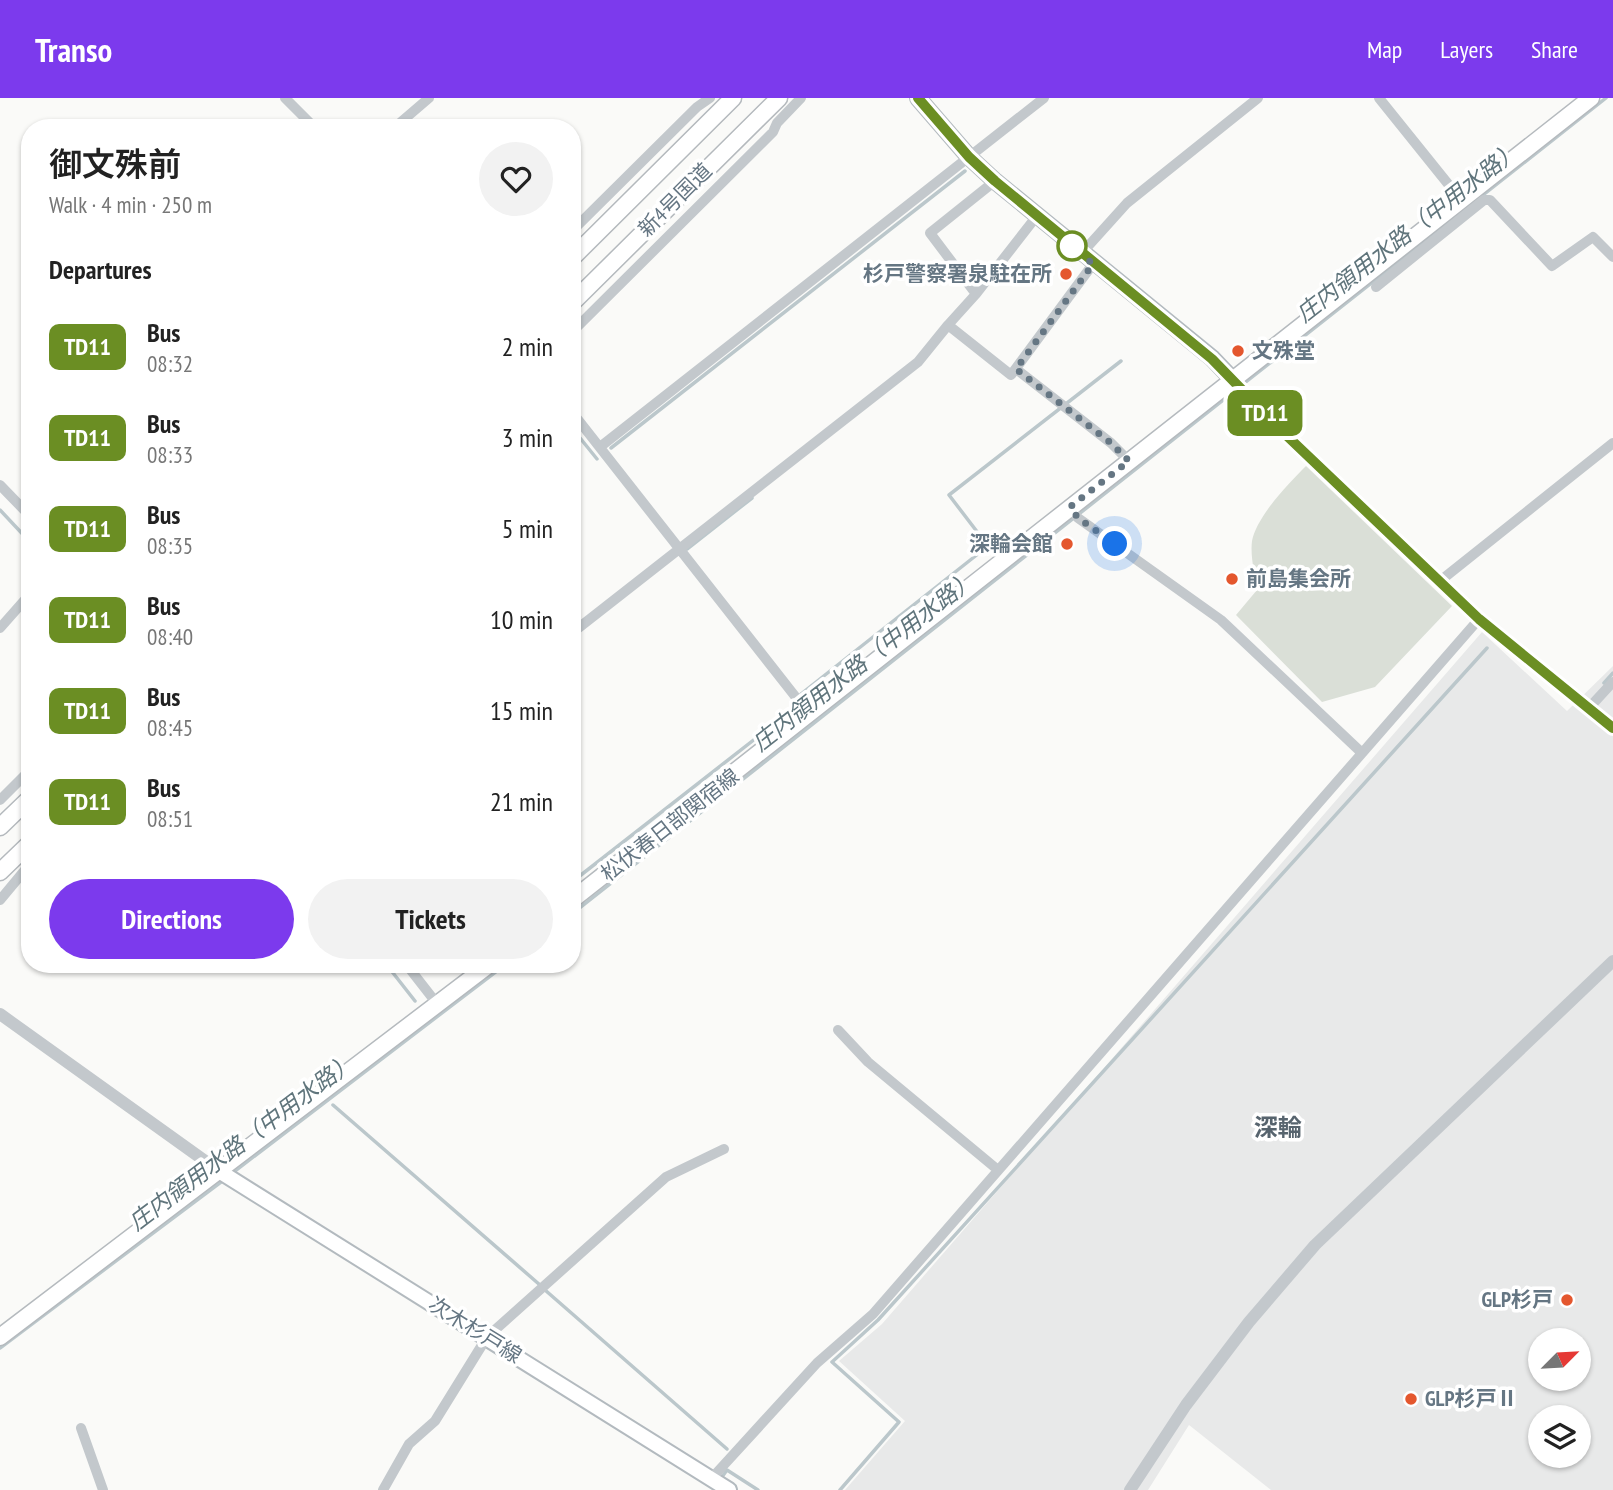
<!DOCTYPE html>
<html lang="en">
<head>
<meta charset="utf-8">
<style>
  body { margin:0; font-family:"PT Sans Narrow","Noto Sans JP",sans-serif; background:#f2f2f2; color:#222; height:100vh; display:flex; flex-direction:column; font-size:26px; white-space:nowrap }
  * { box-sizing:border-box; margin:0 }
  p { font-size:23px; color:#767676 }
  .icon { flex:none; width:38px; height:38px; fill:none; stroke:currentColor; stroke-width:2; stroke-linecap:round; stroke-linejoin:round }
  .map { position:relative; flex:1; overflow:hidden }
  .side { position:absolute; left:21px; top:21px; width:560px; height:854px; display:flex; flex-direction:column; background:#fff; border-radius:28px; box-shadow:0 2px 5px #0004 }
  .side>* { flex:none }
  .badge { padding:0 14px; border-radius:10px; font-size:24px; line-height:46px }
  .needle { width:46px; rotate:66deg }
  .tools { position:absolute; left:1528px; top:1230px; display:grid; gap:14px }
  .tools a { display:grid; place-items:center; width:63px; height:63px; border-radius:50%; background:#fff; box-shadow:0 2px 5px #0004; font-size:35px }
  .you { position:absolute; width:35px; height:35px; margin:-18px; border:5px solid #fff; border-radius:50%; background:#1a73e8; box-shadow:0 0 0 10px #1a73e833 }
  .map>.badge { position:absolute; translate:-50% -50%; box-shadow:0 0 0 4px #fff }
  h2 { padding:0 28px; font-size:26px; line-height:63px }
  .round { display:grid; place-items:center; flex:none; width:74px; height:74px; border-radius:37px; background:#f2f2f2 }
  .headline { display:flex; align-items:center; justify-content:space-between; height:119px; padding:0 28px }
  h1 { font-size:33px; font-weight:600; line-height:52px }
  .action { display:flex; gap:14px; margin-top:auto; padding:14px 28px }
  .action a { flex:1; height:80px; border-radius:42px; background:#7c3aed; color:#fff; font-size:28px; font-weight:600; line-height:80px; text-align:center }
  .action a+a { background:#f2f2f2; color:#222 }
  ul { padding:0; list-style:none }
  li { display:flex; align-items:center; gap:21px; height:91px; padding:0 28px }
  li div { flex:1 }
  li b { display:block; font-size:26px }
  li em { font-style:normal }
  li .badge { min-width:77px; font-weight:700; text-align:center }
  header { display:flex; align-items:center; gap:42px; box-sizing:border-box; height:98px; padding:0 35px; background:#7c3aed; color:#fff }
  header strong { font-size:33px }
  nav { display:flex; gap:38px; margin-inline-start:auto; font-size:24px }
  .map>svg:first-child { display:block }
  .built { fill:#e8e9e9; fill-rule:evenodd }
  .green { fill:#dadfd7 }
  .lines { fill:none; stroke-linecap:round; stroke-linejoin:round }
  .stream { stroke:#bbc7cb; stroke-width:3.5 }
  .secondary-casing { stroke:#b3babf; stroke-width:18 }
  .primary-casing { stroke:#b5babe; stroke-width:19 }
  .trunk-casing { stroke:#b4b9bd; stroke-width:19 }
  .minor { stroke:#c3c8cc; stroke-width:10 }
  .tertiary { stroke:#c3c8cc; stroke-width:12 }
  .secondary { stroke:#fff; stroke-width:14 }
  .primary { stroke:#fff; stroke-width:16 }
  .trunk { stroke:#fff; stroke-width:16 }
  .line-casing { stroke:#fff; stroke-width:16 }
  .line { stroke:#6b8e23; stroke-width:10 }
  .walk { stroke:#657683; stroke-width:7; stroke-dasharray:0 12.6 }
  .stop-dot { fill:#fff; stroke:#6b8e23; stroke-width:3.5 }
  .poi-dot { fill:#e4572e; stroke:#fff; stroke-width:2.5 }
  .labels { text-anchor:middle; stroke-width:7; stroke-linejoin:round; paint-order:stroke }
  .street-label { font-size:21px; fill:#657683; stroke:#fff }
  .poi-label { font-size:21px; font-weight:bold; fill:#657683; stroke:#fff; text-anchor:end }
  .water-label { font-size:23px; font-style:italic; fill:#60757c; stroke:#fff }
  .quarter-label { font-size:24px; font-weight:bold; fill:#57646e; stroke:#fff }
</style>
</head>
<body>
<header>
<strong>Transo</strong>
<nav><a>Map</a><a>Layers</a><a>Share</a></nav>
</header>
<div class="map">
<svg width="1613" height="1392" viewBox="0 0 1613 1392">
  <rect width="100%" height="100%" fill="#fafaf8"/>
  <!-- built -->
  <path class="built" d="M1482 534 1567 613 1613 568V1392H1271L1189 1327 1148 1392H845L905 1323 839 1263 882 1226ZM1540 1242H1578V1281H1540ZM1540 1320H1578V1358H1540Z"/>
  <!-- green -->
  <path class="green" d="M1306 368 1452 508 1375 589 1322 604 1236 517 1257 492C1255 477 1250 458 1252 443 1257 418 1288 386 1306 368Z"/>
  <g class="lines">
    <!-- stream -->
    <path class="stream" d="M1242 287 1606 0
      M572 330 597 361
      M611 350 965 73
      M0 412 30 444
      M687 451 752 400
      M1604 585 1613 575
      M572 784 792 612 801 596 988 448 949 397 1121 263
      M572 816 1236 292
      M386 866 415 903
      M333 1007 540 1187
      M231 1076 506 866
      M545 1192 727 1351
      M0 1250 225 1081
      M719 1383 727 1372 758 1392
      M840 1392 899 1324 832 1264 878 1222 1487 550"/>
    <defs>
      <path id="secondary" d="M918 0 969 59 995 83 1212 260 1232 281
        M219 1073 729 1392"/>
      <path id="primary" d="M572 802C913 537 1250 266 1591 0
        M0 1239 490 866"/>
      <path id="trunk" d="M572 160 733 0
        M572 205 779 0
        M0 729 30 700
        M0 774 30 745"/>
    </defs>
    <!-- secondary casing -->
    <use href="#secondary" class="secondary-casing"/>
    <!-- primary casing -->
    <use href="#primary" class="primary-casing"/>
    <!-- trunk casing -->
    <use href="#trunk" class="trunk-casing"/>
    <!-- minor -->
    <path class="minor" d="M285 0 315 30
      M1379 0 1461 102
      M394 30 429 0
      M1036 119 976 196 948 227 1011 277 1093 166
      M572 133 697 9 710 0
      M1081 156 1127 105 1258 0
      M1376 189 1484 102H1490L1552 168 1593 139 1613 159
      M976 196 930 135 995 83
      M572 234 773 34 777 25 801 0
      M1016 271 1111 345 1129 363
      M572 314 809 616
      M600 349 1044 0
      M0 387 30 418
      M1070 409 1078 420 1221 522 1362 655
      M1440 483 1613 345
      M0 530 30 496
      M572 535 918 264 948 227
      M1588 611 1613 584
      M0 702 30 672
      M0 802 30 766
      M406 866 438 907
      M838 932 868 964 998 1072
      M81 1330 103 1392
      M711 1381 817 1265 873 1216 1479 521
      M383 1392 409 1346 435 1323 487 1239 666 1079 724 1051"/>
    <!-- tertiary -->
    <path class="tertiary" d="M1232 281 1286 337 1479 521 1613 630
      M0 916 219 1073
      M1130 1392 1186 1307 1249 1224 1315 1147 1613 863"/>
    <!-- secondary -->
    <use href="#secondary" class="secondary"/>
    <!-- primary -->
    <use href="#primary" class="primary"/>
    <!-- trunk -->
    <use href="#trunk" class="trunk"/>
  </g>
  <g class="lines">
    <defs>
      <path id="line" d="M918 0 969 59 995 83 1212 261 1286 337 1479 521 1613 630"/>
    </defs>
    <!-- line casing -->
    <use href="#line" class="line-casing"/>
    <!-- line -->
    <use href="#line" class="line"/>
    <!-- walk -->
    <path class="walk" d="M1072 148 1066 144 1093 166 1016 271 1111 345 1129 363 1070 409 1078 420 1115 446"/>
  </g>
  <!-- markers -->
  <circle class="stop-dot" cx="1072" cy="148" r="14"/>
  <g class="poi-dot">
    <circle cx="1066" cy="176" r="7"/>
    <circle cx="1238" cy="253" r="7"/>
    <circle cx="1067" cy="446" r="7"/>
    <circle cx="1232" cy="481" r="7"/>
    <circle cx="1567" cy="1202" r="7"/>
    <circle cx="1411" cy="1301" r="7"/>
  </g>
  <g class="labels">
    <!-- street labels -->
    <g class="street-label">
      <text transform="translate(675 102) rotate(-45)" y="7">新4号国道</text>
      <text transform="translate(670 727) rotate(-38)" y="7">松伏春日部関宿線</text>
      <text transform="translate(475 1232) rotate(32)" y="7">次木杉戸線</text>
    </g>
    <!-- poi labels -->
    <g class="poi-label">
      <text x="1052" y="183">杉戸警察署泉駐在所</text>
      <text x="1252" y="260" text-anchor="start">文殊堂</text>
      <text x="1053" y="453">深輪会館</text>
      <text x="1246" y="488" text-anchor="start">前島集会所</text>
      <text x="1553" y="1209">GLP杉戸</text>
      <text x="1425" y="1308" text-anchor="start">GLP杉戸Ⅱ</text>
    </g>
    <!-- water labels -->
    <g class="water-label">
      <text transform="translate(1408 134) rotate(-38)" y="8">庄内領用水路（中用水路）</text>
      <text transform="translate(864 563) rotate(-38)" y="8">庄内領用水路（中用水路）</text>
      <text transform="translate(242 1044) rotate(-37)" y="8">庄内領用水路（中用水路）</text>
    </g>
    <!-- quarter labels -->
    <g class="quarter-label">
      <text x="1278" y="1038">深輪</text>
    </g>
  </g>
</svg>
<div class="tools">
<a><svg class="needle" viewBox="-14 -14 28 28"><path d="M0-13l5 13h-10z" fill="#e53935"/><path d="M0 13l5-13h-10z" fill="#767676"/></svg></a>
<a><svg class="icon" aria-label="layers" viewBox="0 0 24 24"><path d="M12 4l9 5-9 5-9-5zM3 14l9 5 9-5"/></svg></a>
</div>
<div class="you" style="left:1115px;top:446px"></div>
<b class="badge" style="left:1265px;top:315px;background:#6b8e23;color:#fff">TD11</b>
<section class="side">
<div class="headline"><div><h1>御文殊前</h1><p>Walk · 4 min · 250 m</p></div><a class="round"><svg class="icon" aria-label="heart" viewBox="0 0 24 24"><path d="M12 20l-8-8c-3-5 5-10 8-4 3-6 11-1 8 4z"/></svg></a></div>
<h2>Departures</h2>
<ul>
<li><span class="badge" style="background:#6b8e23;color:#fff">TD11</span><div><b>Bus</b><p>08:32</p></div><em>2 min</em></li>
<li><span class="badge" style="background:#6b8e23;color:#fff">TD11</span><div><b>Bus</b><p>08:33</p></div><em>3 min</em></li>
<li><span class="badge" style="background:#6b8e23;color:#fff">TD11</span><div><b>Bus</b><p>08:35</p></div><em>5 min</em></li>
<li><span class="badge" style="background:#6b8e23;color:#fff">TD11</span><div><b>Bus</b><p>08:40</p></div><em>10 min</em></li>
<li><span class="badge" style="background:#6b8e23;color:#fff">TD11</span><div><b>Bus</b><p>08:45</p></div><em>15 min</em></li>
<li><span class="badge" style="background:#6b8e23;color:#fff">TD11</span><div><b>Bus</b><p>08:51</p></div><em>21 min</em></li>
</ul>
<div class="action"><a>Directions</a><a>Tickets</a></div>
</section>
</div>
</body>
</html>
